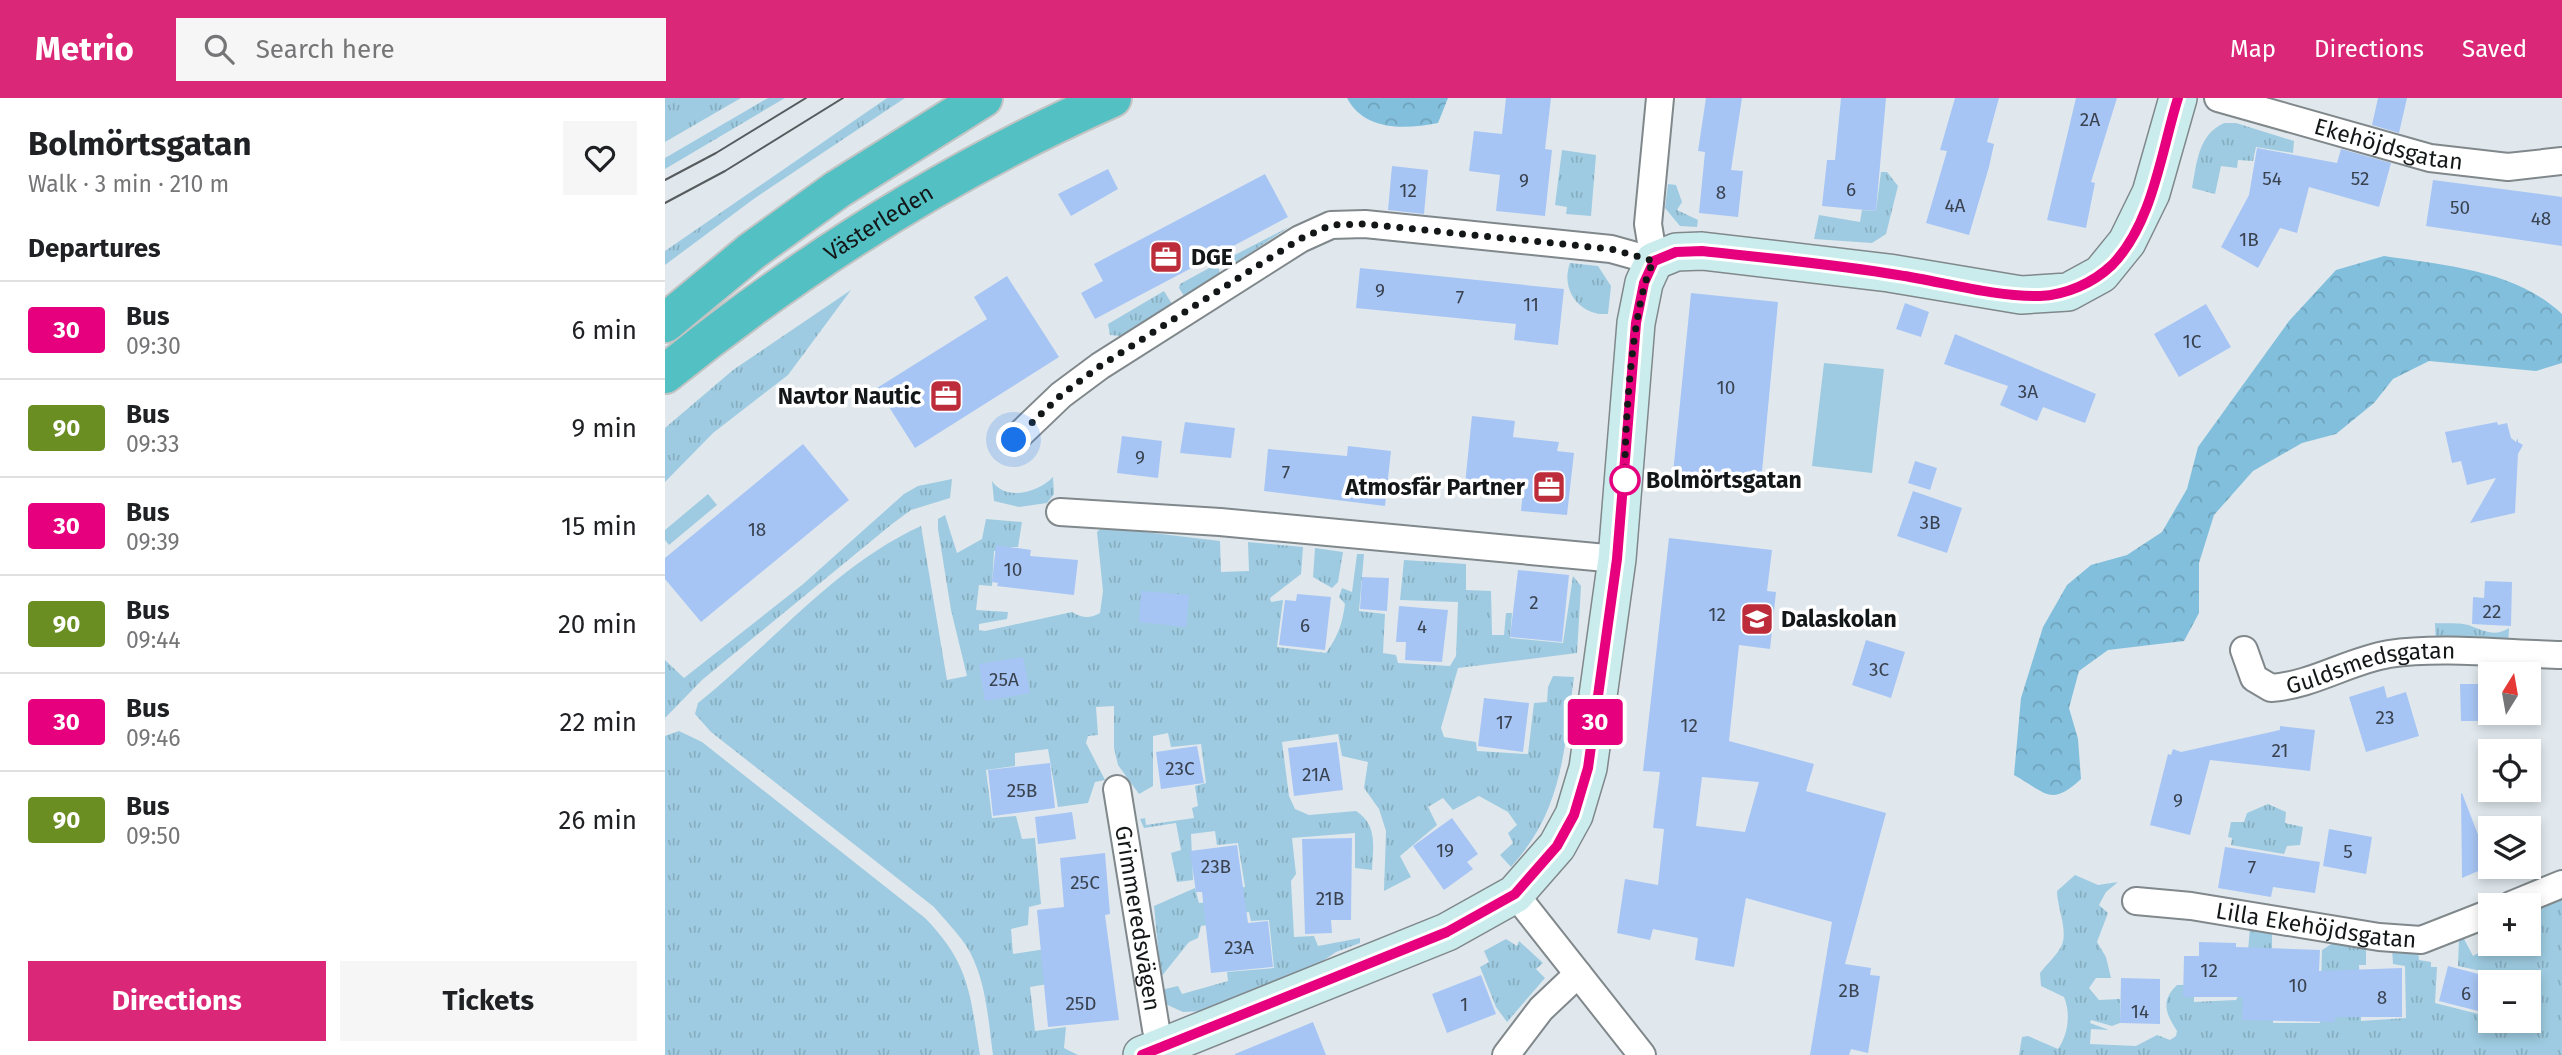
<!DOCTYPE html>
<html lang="en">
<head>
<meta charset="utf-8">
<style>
  body { margin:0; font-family:"Fira Sans",sans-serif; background:#f6f6f6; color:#202124; height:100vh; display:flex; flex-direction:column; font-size:26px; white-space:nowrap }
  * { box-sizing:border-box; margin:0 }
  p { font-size:23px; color:#757577 }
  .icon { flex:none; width:38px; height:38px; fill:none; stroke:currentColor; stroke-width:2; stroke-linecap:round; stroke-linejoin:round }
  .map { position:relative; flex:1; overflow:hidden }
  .panel { display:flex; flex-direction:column; background:#fff; width:665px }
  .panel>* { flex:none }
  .badge { padding:0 14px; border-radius:5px; font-size:24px; line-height:46px }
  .needle { width:46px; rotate:11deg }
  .tools { position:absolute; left:1813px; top:564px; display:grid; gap:14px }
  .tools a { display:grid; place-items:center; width:63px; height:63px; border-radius:0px; background:#fff; box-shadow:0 4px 10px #0003; font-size:35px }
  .you { position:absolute; width:35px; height:35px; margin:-18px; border:5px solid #fff; border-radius:50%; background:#1a73e8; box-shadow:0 0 0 10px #1a73e833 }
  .map>.badge { position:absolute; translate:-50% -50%; box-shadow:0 0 0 4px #fff }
  h2 { padding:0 28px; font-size:26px; line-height:63px }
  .round { display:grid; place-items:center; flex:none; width:74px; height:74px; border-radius:0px; background:#f6f6f6 }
  .summary { display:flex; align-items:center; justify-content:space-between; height:119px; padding:0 28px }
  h1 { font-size:33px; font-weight:700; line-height:52px }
  .cta { display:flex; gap:14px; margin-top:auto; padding:14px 28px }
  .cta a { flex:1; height:80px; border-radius:0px; background:#db2777; color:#fff; font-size:28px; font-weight:700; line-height:80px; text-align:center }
  .cta a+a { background:#f6f6f6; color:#202124 }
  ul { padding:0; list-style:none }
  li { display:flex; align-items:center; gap:21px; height:98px; padding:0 28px; border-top:2px solid #e0e0e0 }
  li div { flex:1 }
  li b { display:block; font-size:26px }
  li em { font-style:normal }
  li .badge { min-width:77px; font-weight:700; text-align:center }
  header { display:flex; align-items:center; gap:42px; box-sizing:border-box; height:98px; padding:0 35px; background:#db2777; color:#fff }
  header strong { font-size:33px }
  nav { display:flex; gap:38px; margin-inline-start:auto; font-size:24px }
  .search { width:490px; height:63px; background:#f6f6f6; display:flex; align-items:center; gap:18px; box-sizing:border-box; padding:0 24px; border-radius:0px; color:#757577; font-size:26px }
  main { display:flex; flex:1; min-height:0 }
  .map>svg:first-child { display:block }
  .grass { fill:url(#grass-tufts) }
  .forest { fill:url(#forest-crowns) }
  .garden { fill:#9ecbe1 }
  .building { fill:#a7c5f4; fill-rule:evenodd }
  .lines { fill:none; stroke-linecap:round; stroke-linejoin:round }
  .street-casing { stroke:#80888b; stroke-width:30 }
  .secondary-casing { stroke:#80888b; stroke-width:40 }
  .highway-casing { stroke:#c2c3c3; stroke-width:42 }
  .street { stroke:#fff; stroke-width:26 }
  .secondary { stroke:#cbeced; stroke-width:37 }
  .highway { stroke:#53c0c4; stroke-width:38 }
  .tram { stroke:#575b5e; stroke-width:2 }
  .line-casing { stroke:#fff; stroke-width:16 }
  .line { stroke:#e6007e; stroke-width:10 }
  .walk { stroke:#141718; stroke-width:7; stroke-dasharray:0 12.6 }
  .stop-dot { fill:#fff; stroke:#e6007e; stroke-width:3.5 }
  .labels { text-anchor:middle; stroke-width:7; stroke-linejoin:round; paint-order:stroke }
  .number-label { font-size:19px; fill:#39424f }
  .street-label { font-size:23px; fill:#141718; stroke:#fff }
  .poi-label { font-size:23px; font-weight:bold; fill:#141718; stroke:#fff; text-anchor:start }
  .stop-label { font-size:23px; font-weight:bold; fill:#141718; stroke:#fff; text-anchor:start }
</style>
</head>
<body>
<header>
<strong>Metrio</strong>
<div class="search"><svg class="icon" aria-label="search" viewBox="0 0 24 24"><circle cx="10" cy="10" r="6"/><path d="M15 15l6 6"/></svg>Search here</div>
<nav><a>Map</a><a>Directions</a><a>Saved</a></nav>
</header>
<main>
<section class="panel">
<div class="summary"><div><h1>Bolmörtsgatan</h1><p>Walk · 3 min · 210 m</p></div><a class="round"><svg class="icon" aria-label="heart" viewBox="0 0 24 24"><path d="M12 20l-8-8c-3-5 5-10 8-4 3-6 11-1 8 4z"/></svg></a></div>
<h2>Departures</h2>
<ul>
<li><span class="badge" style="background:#e6007e;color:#fff">30</span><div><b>Bus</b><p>09:30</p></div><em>6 min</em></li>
<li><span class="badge" style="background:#6b8e23;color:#fff">90</span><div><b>Bus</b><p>09:33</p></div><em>9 min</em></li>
<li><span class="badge" style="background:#e6007e;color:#fff">30</span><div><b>Bus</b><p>09:39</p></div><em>15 min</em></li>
<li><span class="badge" style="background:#6b8e23;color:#fff">90</span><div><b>Bus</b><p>09:44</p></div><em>20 min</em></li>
<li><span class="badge" style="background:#e6007e;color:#fff">30</span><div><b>Bus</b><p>09:46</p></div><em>22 min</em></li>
<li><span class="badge" style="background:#6b8e23;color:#fff">90</span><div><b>Bus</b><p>09:50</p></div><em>26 min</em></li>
</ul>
<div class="cta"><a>Directions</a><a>Tickets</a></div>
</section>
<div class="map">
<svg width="1897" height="957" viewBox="0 0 1897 957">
  <defs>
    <pattern id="grass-tufts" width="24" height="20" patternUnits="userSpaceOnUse" patternTransform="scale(1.75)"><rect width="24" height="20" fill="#9ecbe1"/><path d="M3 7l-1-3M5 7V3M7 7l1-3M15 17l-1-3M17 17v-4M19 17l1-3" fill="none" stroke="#87aec0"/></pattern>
    <pattern id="forest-crowns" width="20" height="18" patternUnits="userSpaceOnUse" patternTransform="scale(1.75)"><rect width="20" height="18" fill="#82bfdc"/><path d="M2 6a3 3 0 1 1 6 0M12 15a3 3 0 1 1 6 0" fill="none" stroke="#6fa3bc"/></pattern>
  </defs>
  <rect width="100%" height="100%" fill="#e0e8ed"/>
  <!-- grass -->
  <path class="grass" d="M0 0H76L0 44Z
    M103 0H120L0 71V60Z
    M222 0H240L90 100 0 167V153Z
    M1559 25H1571L1629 43 1628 55 1591 49 1588 63 1573 62 1572 70 1556 68 1550 96 1527 90C1532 64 1533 37 1559 25Z
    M897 52 931 57 926 118 901 116 902 109 890 107Z
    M1216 74H1222L1233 88 1221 136 1207 145 1149 141 1154 117 1195 124 1197 112 1211 113Z
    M1003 86 1011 87 1017 104 1012 112 1033 122 1032 129 1015 128 1000 110Z
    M624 129 564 169 561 166 560 162Z
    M905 165 933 168 946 188 943 216C915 218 895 192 905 165Z
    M546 169 554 171 555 176 519 198 514 190 515 186Z
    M186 192 123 277 48 335 0 384V330L68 272Z
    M499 193 507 206 456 238 445 237 443 226Z
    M388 379 389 396 382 405 354 409 329 403 327 383C341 404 374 394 388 379Z
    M287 381 285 400 246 412 227 426 37 582 0 620V562L19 580 137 487 239 396 253 388Z
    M280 417 292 455 317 441 321 421 357 424 353 449H345V454L329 453 327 488 314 487 311 512 343 514 342 521 314 526V532L320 533 407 514C417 520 425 521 435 515L438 493 432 434 437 429 555 443 556 474 584 473 583 444 638 449 636 476 605 500 606 504 618 502 612 549 661 555C673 538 677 527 680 506L674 499 677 490 687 494 692 456H699L694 513 720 516 718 555 731 557 733 565 785 568 791 558 793 504 735 502 739 462 801 466V492L826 493 827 537H839L841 515H847L845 540 898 545 908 478 916 488 912 555 793 570 776 630 779 639 811 644 812 653 863 656 869 605 882 604 883 589 888 578 909 579C899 652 898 712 846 769L835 757 848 745 843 735 852 727 843 714 814 698 788 712 778 700 763 709 772 727 735 758 746 779 719 793 721 733 714 711 699 690 703 664 677 658 673 636 617 644 624 698 630 711 644 717 691 713C713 727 708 749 707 772L690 770V735L627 740 631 776 626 783 629 839 649 838 653 848 695 840V845L671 854 649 869 540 913 518 914 496 904 500 891 513 888 517 896 563 883 562 874 609 870 604 822 586 823 584 814 566 816V823L536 828 533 840 524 844 496 879 489 808 530 790 534 805 575 801 574 790 580 789 573 745 552 747 550 733 526 736 528 782 512 784 506 755 516 752 511 725 479 730 475 721 480 720 481 727 529 720 527 710 533 708 530 688 541 685 536 646 506 649 503 635 488 638V688L474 696 453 667 449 650V608L431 609 433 637 423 638 421 645 440 682 430 684 423 705 393 709 383 651 350 655V668L321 672 327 720 351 718 357 741 370 740 376 806 364 809 363 827 346 831 348 856 401 848 400 883 365 889 370 933 401 929 399 950 413 957H328C323 921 321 877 300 846 291 833 279 821 269 809L46 634 30 616 33 605C106 547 170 467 256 428L282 582 302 578 286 512 273 431V421Z
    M650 450 678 454 673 484 667 490 648 479Z
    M1770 525C1780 526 1797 524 1806 528 1819 533 1830 539 1844 530L1843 550 1771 548Z
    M14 633 37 644 260 820C305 866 305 896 315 957H0V638Z
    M1603 706 1621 714 1620 725 1638 729 1635 747 1622 748 1619 756 1566 747 1567 740 1563 739 1566 724H1579L1582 715Z
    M1410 777 1433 787 1453 784 1441 794 1434 807 1443 815 1432 844 1441 859 1446 880H1431L1424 890 1434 902 1455 901V925L1447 928 1426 922 1425 925 1444 932 1426 931 1425 946 1471 948 1492 937 1505 942 1511 938 1512 933C1501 916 1495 903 1512 887H1529V904L1571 902 1580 886 1585 830 1607 834V851L1611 852 1608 925H1655L1657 852 1671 843 1701 851V867H1694L1696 923 1741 920 1740 868 1728 866 1727 850 1753 852 1754 862 1766 864V869H1772L1770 905 1825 919V922H1864V884H1826L1825 875 1793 868 1794 841 1798 839 1808 858 1824 849 1815 830 1825 824V845H1864V809L1897 797V957H1354L1357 939 1363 938 1393 951C1403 937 1406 916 1399 899L1376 888 1375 875C1381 867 1391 858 1396 849 1404 833 1392 810 1392 793Z
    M841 841 852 848 854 843 878 865 871 871 880 880 842 924 831 909 815 869 824 864 819 853Z"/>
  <!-- forest -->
  <path class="forest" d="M682 0H783L773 25C741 31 700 34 682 0Z
    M1719 158C1778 167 1851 172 1897 216V265L1871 273 1764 263 1728 281 1709 305 1671 336 1637 345 1588 373 1549 417 1534 465V515L1519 543 1443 552 1414 573 1404 610 1413 641 1416 681C1386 709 1381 695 1349 677L1356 600 1378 529 1402 487 1426 467 1462 457 1497 434 1522 391 1533 349 1624 223 1671 172Z"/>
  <!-- garden -->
  <path class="garden" d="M1159 265 1219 271 1207 375 1147 368Z
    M43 396 52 407 4 447 0 442V432Z"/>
  <!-- building -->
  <path class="building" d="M841 0H886L880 51 887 52 880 118 831 113 835 77 804 73 809 33 837 36Z
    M1041 0H1077L1066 72 1078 73 1073 119 1034 115 1040 54 1033 53Z
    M1176 0H1221L1211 113 1157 108 1162 62H1170Z
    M1290 0H1334L1322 44 1329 46 1324 69 1304 137 1261 125 1282 53 1275 52Z
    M1411 0H1452L1426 84 1430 85 1421 130 1382 122Z
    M1713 0H1742L1734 35 1707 27Z
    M1592 50 1672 65 1676 51 1726 65 1714 109 1644 89 1632 135 1615 130 1593 170 1556 149 1584 97Z
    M727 68 763 72 759 116 723 112Z
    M443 71 453 91 406 118 393 96Z
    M600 76 623 119 430 221 416 195 438 183 429 166Z
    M1768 82 1897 99V148L1761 128Z
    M695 170 899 191 893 247 849 242 851 226 691 210Z
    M342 178 394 259 250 350 212 290 322 221 309 199Z
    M1026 195 1113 204 1096 384 1008 375Z
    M1240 205 1264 214 1256 239 1231 231Z
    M1541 206 1566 249 1514 279 1489 236Z
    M1290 236 1431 296 1420 325 1378 309 1372 323 1335 307 1343 288 1279 266Z
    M807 318 850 323 848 339 894 344 892 353 909 355 902 417 856 413 858 393 800 386Z
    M520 324 570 330 566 360 515 355Z
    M1832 324 1833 327 1842 325 1846 340 1851 344 1853 340V344L1858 347 1853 356 1850 415 1805 425 1831 380 1802 387 1796 363 1787 365 1780 334Z
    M457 338 497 343 493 380 452 375Z
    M138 346 184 402 36 524 0 481V460Z
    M683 348 726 353 720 408 599 393 603 351 682 358Z
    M1250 363 1272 370 1265 392 1243 385Z
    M1248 393 1297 410 1282 455 1232 438Z
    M1004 440 1107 452 1102 493 1111 494 1105 551 1074 547 1064 643 1149 666 1141 693 1221 715 1180 866 1206 870 1205 877 1215 878 1203 955 1186 951 1184 957H1145L1167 824 1081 800 1069 869 1030 862 1033 840 988 831 985 842 952 835 960 781 993 787 999 731 988 730 995 674 978 673ZM1037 679 1094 684 1080 734 1031 728Z
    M331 447 366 452 365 458 413 462 409 497 332 488 333 485 327 484Z
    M853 472 904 477 897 544 845 539Z
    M697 479 724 480 722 513 695 511Z
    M1820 483 1847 484 1846 528 1807 526 1808 499 1819 500Z
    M476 493 524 497 521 529 474 524Z
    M632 496 666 499 660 552 614 547 620 502 631 503Z
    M734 508 783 512 777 564 740 562 741 544H731Z
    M1201 542 1240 554 1226 600 1187 587Z
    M358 559 365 595 320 603 314 566Z
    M1795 586H1825V623H1796Z
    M1719 588 1722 600 1741 594 1754 638 1701 654 1684 599Z
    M819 600 864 605 858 654 813 648Z
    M1615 628 1650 632 1645 673 1545 662 1525 737 1485 727 1503 656 1506 657 1508 651 1516 654 1615 632Z
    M672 644 678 692 629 698 623 650Z
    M532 648 539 685 496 691 491 654Z
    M385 665 390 710 328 718 323 672Z
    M1797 695 1825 768 1797 780 1796 696Z
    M407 714 411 741 373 746 370 719Z
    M787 720 813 756 802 764 808 771 779 792 748 748Z
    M1664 731 1707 739 1701 776 1658 768Z
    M687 740 686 822H666L667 835 640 836 637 741Z
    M572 747 583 825 603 823 608 869 546 875 537 794H531L525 753Z
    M1560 749 1655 764 1650 795 1608 789 1606 799 1553 790Z
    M440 755 445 816 440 817 454 922 383 929 372 812 399 809 395 760Z
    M1534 844 1571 845V849L1655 852 1654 873 1737 870V919H1670V924L1577 922 1578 899H1518L1519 858H1534Z
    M1783 868 1825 879V916L1774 903Z
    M816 877 831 916 782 935 767 896Z
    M1456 880 1495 881V926L1455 925Z
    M648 924 661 957H570V956Z"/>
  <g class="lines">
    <defs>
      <g id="street">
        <path id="s1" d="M1553 0 1765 60 1843 69 1897 63"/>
        <path d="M989 163 983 126 995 0"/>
        <path d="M349 342 396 297 435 268 635 141 666 127 700 126 946 151 989 163"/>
        <path d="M395 414 555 424 952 461"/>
        <path id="s2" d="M1579 552 1589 580 1606 590C1648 587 1683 563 1724 556 1776 548 1844 556 1897 557"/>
        <path id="s3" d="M452 691 491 931 497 950"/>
        <path d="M850 796 977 957"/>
        <path id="s4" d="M1471 803 1526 808 1714 839 1756 842 1825 815"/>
        <path d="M1846 807 1897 786"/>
        <path d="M841 957 876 911 913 876"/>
      </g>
      <path id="secondary" d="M477 957 782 834 850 796 892 748 909 717 923 670 952 461 971 225 979 185 989 163 1011 154 1037 153 1224 175 1356 197 1403 194 1436 176 1462 144 1486 95 1513 0"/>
      <g id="highway">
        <path d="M0 225 87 153 173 91 318 0"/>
        <path id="s5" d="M0 276C136 166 287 71 447 0"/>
      </g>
    </defs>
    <!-- street casing -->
    <use href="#street" class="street-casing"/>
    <!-- secondary casing -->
    <use href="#secondary" class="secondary-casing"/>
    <!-- highway casing -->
    <use href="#highway" class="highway-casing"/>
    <!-- street -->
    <use href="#street" class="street"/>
    <!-- secondary -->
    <use href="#secondary" class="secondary"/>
    <!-- highway -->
    <use href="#highway" class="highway"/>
    <!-- tram -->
    <path class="tram" d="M0 82 51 55 141 0
      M0 105 60 73 178 0"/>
  </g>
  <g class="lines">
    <defs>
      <path id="line" d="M477 957 782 834 850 796 892 748 909 717 923 670 952 461 971 225 979 185 989 163 1011 154 1037 153C1102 160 1168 166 1233 177 1279 184 1329 199 1375 198 1401 197 1428 185 1447 167 1488 125 1496 54 1513 0"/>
    </defs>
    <!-- line casing -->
    <use href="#line" class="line-casing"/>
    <!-- line -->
    <use href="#line" class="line"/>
    <!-- walk -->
    <path class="walk" d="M349 342 396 297 435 268 635 141 666 127 700 126 946 151 989 163C967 200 959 336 960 382"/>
  </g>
  <!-- icons -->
  <defs>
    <symbol id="office-square" viewBox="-11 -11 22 22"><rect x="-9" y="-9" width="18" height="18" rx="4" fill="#bd2c3a" stroke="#fff"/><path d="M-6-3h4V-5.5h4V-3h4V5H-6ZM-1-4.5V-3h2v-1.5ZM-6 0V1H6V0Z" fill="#fff"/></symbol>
    <symbol id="school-square" viewBox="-11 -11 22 22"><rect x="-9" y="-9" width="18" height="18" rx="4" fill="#bd2c3a" stroke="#fff"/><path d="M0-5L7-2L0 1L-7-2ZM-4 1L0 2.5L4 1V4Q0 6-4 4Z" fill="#fff"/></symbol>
  </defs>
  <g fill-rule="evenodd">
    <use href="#office-square" x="482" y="140" width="38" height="38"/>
    <use href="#office-square" x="262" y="279" width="38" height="38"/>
    <use href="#office-square" x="865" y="370" width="38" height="38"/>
    <use href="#school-square" x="1073" y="502" width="38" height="38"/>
  </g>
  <!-- markers -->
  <circle class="stop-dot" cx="960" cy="382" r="14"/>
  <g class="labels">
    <!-- number labels -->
    <g class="number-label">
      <text x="1425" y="28">2A</text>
      <text x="1607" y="87">54</text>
      <text x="1695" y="87">52</text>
      <text x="859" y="89">9</text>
      <text x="1186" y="98">6</text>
      <text x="743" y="99">12</text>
      <text x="1056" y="101">8</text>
      <text x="1290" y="114">4A</text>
      <text x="1795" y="116">50</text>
      <text x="1876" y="127">48</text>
      <text x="1584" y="148">1B</text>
      <text x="715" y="199">9</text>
      <text x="795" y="206">7</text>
      <text x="866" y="213">11</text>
      <text x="1527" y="250">1C</text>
      <text x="1061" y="296">10</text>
      <text x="1363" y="300">3A</text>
      <text x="475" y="366">9</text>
      <text x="621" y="381">7</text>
      <text x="1265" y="431">3B</text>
      <text x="92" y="438">18</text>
      <text x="348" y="478">10</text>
      <text x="869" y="511">2</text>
      <text x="1827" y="520">22</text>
      <text x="1052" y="523">12</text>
      <text x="640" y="534">6</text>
      <text x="757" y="535">4</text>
      <text x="1214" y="578">3C</text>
      <text x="339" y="588">25A</text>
      <text x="1720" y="626">23</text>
      <text x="839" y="631">17</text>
      <text x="1024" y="634">12</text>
      <text x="1615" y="659">21</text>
      <text x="515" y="677">23C</text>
      <text x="651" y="683">21A</text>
      <text x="357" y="699">25B</text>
      <text x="1513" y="709">9</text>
      <text x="780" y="759">19</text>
      <text x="1683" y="760">5</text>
      <text x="551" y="775">23B</text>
      <text x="1587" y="776">7</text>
      <text x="420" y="791">25C</text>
      <text x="665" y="807">21B</text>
      <text x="574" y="856">23A</text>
      <text x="1544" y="879">12</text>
      <text x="1633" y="894">10</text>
      <text x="1184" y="899">2B</text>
      <text x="1801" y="902">6</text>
      <text x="1717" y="906">8</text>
      <text x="416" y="912">25D</text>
      <text x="799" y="913">1</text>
      <text x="1475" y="920">14</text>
    </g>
    <!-- street labels -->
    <g class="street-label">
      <text dy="8" stroke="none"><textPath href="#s1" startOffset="177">Ekehöjdsgatan</textPath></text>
      <text dy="8" stroke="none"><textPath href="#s5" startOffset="262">Västerleden</textPath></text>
      <text dy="8" stroke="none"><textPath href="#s2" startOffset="152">Guldsmedsgatan</textPath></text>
      <text dy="8" stroke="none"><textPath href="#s3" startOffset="131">Grimmeredsvägen</textPath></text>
      <text dy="8" stroke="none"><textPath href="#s4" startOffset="182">Lilla Ekehöjdsgatan</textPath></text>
    </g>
    <!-- poi labels -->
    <g class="poi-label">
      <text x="526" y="167">DGE</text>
      <text x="256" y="306" text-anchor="end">Navtor Nautic</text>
      <text x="860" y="397" text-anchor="end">Atmosfär Partner</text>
      <text x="1116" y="529">Dalaskolan</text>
    </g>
    <!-- stop labels -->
    <g class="stop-label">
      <text x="981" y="390">Bolmörtsgatan</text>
    </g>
  </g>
</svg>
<div class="tools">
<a><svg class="needle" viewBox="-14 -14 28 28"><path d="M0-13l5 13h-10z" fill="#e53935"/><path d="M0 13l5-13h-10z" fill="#757577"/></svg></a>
<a><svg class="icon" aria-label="locate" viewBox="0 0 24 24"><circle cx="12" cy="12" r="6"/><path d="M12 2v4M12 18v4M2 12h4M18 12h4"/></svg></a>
<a><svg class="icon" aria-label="layers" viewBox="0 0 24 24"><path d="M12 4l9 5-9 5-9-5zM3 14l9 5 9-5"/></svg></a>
<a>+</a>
<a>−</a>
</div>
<div class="you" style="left:349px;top:342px"></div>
<b class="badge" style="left:930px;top:624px;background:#e6007e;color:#fff">30</b>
</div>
</main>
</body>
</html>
